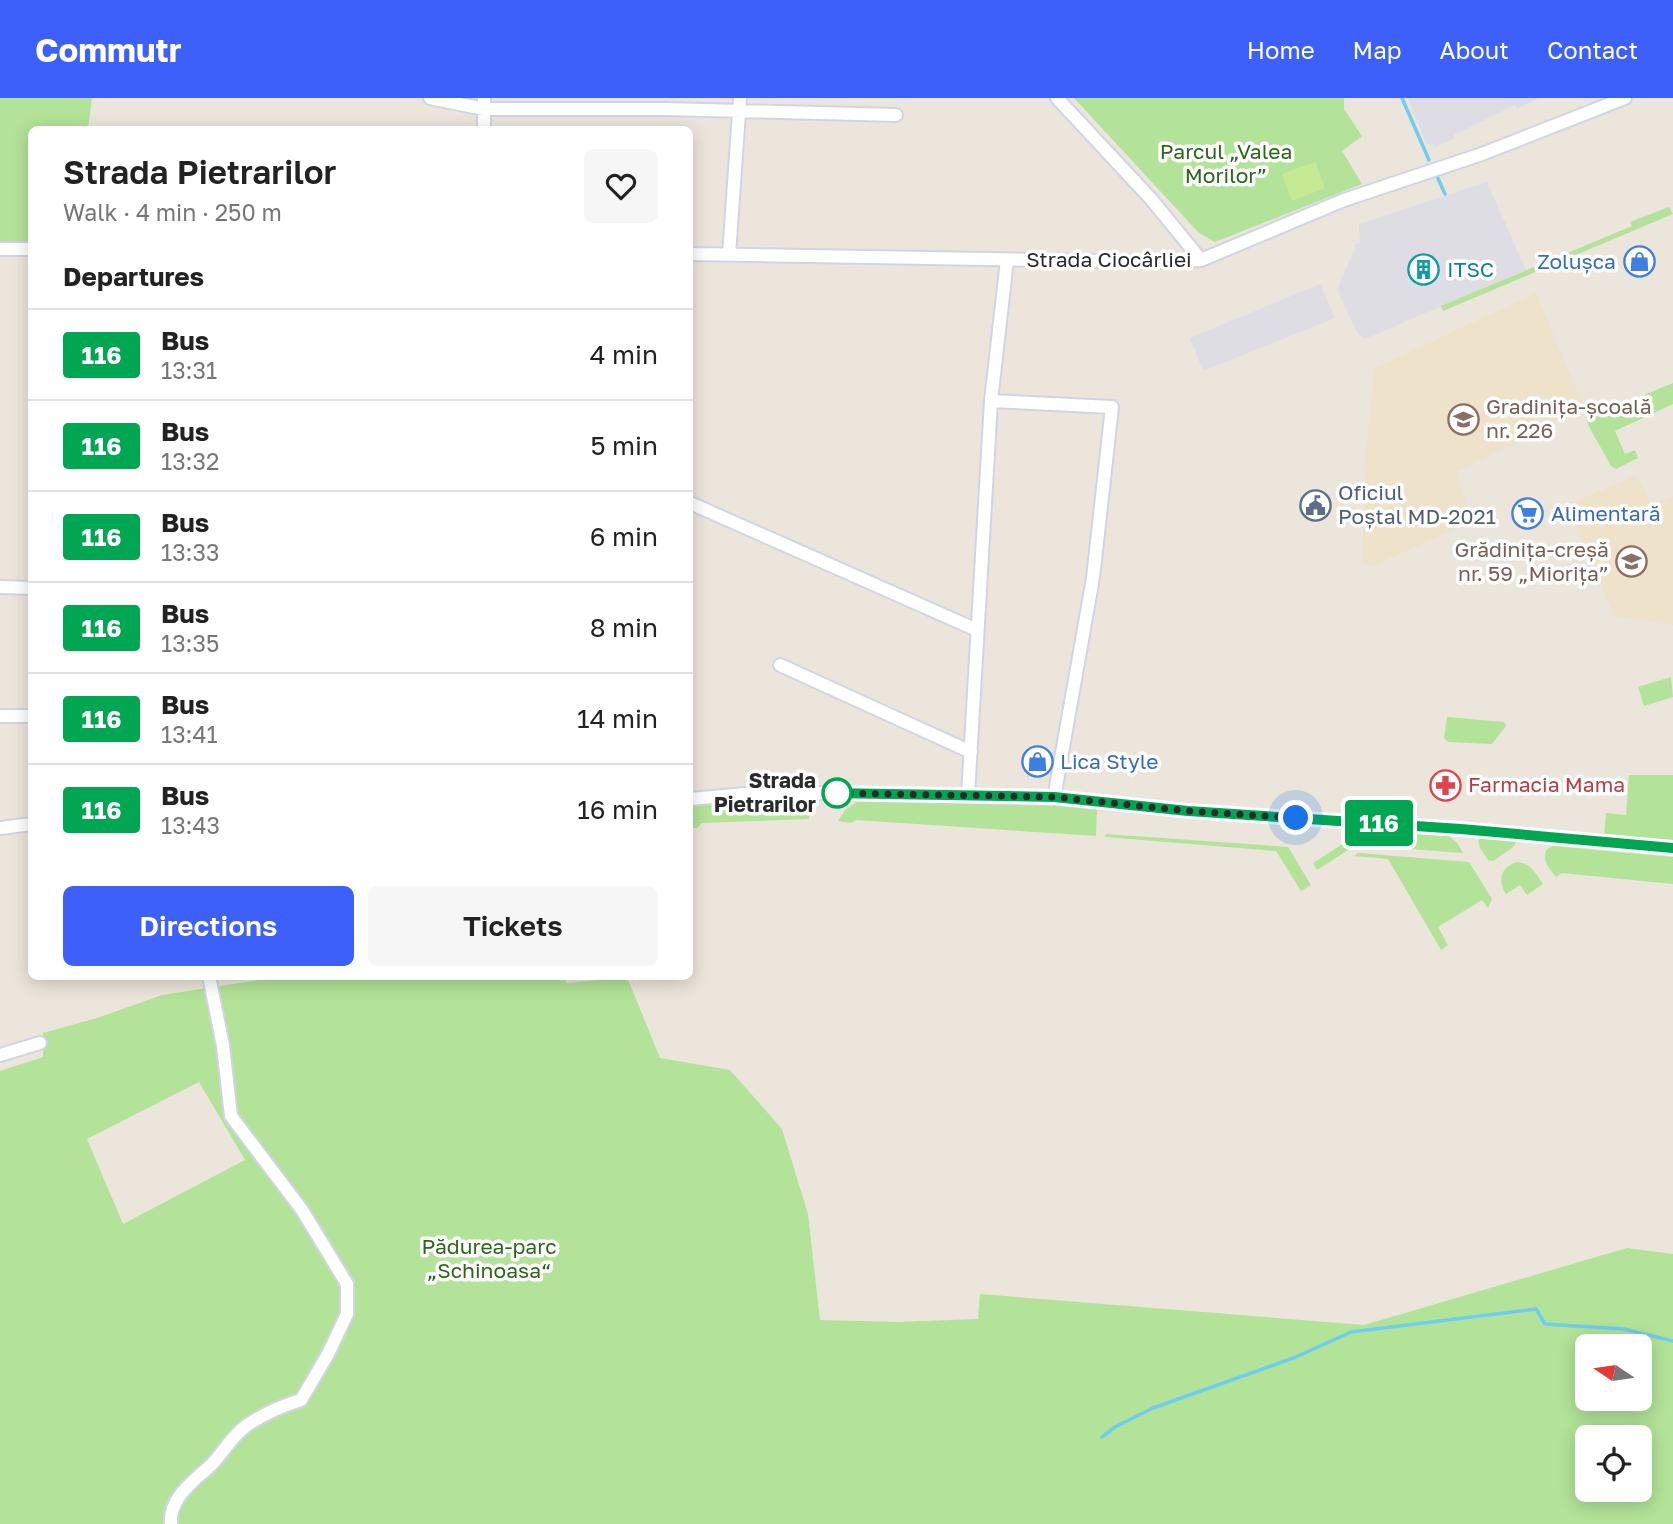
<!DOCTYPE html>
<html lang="en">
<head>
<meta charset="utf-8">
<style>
  body { margin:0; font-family:"Golos Text",sans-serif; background:#f6f6f6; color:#222; height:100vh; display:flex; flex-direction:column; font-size:26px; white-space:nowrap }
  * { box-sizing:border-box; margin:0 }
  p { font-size:23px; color:#767676 }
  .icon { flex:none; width:38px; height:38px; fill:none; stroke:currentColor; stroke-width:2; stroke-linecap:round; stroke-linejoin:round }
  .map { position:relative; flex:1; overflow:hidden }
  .side { position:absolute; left:28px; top:28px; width:665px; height:854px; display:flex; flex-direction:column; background:#fff; border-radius:10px; box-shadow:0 4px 18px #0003 }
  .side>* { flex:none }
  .badge { padding:0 14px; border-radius:5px; font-size:24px; line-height:46px }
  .needle { width:46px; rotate:283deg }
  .fabs { position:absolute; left:1575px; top:1236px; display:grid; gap:14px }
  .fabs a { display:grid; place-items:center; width:77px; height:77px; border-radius:10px; background:#fff; box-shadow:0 4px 18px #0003; font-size:35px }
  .you { position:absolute; width:35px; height:35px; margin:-18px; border:5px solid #fff; border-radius:50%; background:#1a73e8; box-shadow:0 0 0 10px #1a73e833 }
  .map>.badge { position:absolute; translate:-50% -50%; box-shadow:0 0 0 4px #fff }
  h2 { padding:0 35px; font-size:26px; line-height:63px }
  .round { display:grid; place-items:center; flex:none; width:74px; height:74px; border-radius:10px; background:#f6f6f6 }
  .headline { display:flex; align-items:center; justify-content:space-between; height:119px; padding:0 35px }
  h1 { font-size:33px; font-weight:600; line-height:52px }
  .action { display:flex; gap:14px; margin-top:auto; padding:14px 35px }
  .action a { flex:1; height:80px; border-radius:10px; background:#3c60f9; color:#fff; font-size:28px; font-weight:600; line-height:80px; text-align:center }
  .action a+a { background:#f6f6f6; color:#222 }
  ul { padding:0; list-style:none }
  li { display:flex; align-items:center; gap:21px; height:91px; padding:0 35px; border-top:2px solid #e0e0e0 }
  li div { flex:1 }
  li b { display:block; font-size:26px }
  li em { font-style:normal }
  li .badge { min-width:77px; font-weight:700; text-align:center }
  header { display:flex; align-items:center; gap:42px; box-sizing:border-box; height:98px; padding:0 35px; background:#3c60f9; color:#fff }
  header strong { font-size:33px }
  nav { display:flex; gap:38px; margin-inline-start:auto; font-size:24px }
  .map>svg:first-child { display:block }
  .industrial { fill:#dfdde4 }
  .education { fill:#eee2cb }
  .green { fill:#b2e398; fill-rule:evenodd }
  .pitch { fill:#c6ea94 }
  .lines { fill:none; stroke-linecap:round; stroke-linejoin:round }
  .stream { stroke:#6fcdee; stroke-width:3.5 }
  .minor-casing { stroke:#d1d5e3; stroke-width:16 }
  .minor { stroke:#fff; stroke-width:12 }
  .line-casing { stroke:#fff; stroke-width:16 }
  .line { stroke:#00a651; stroke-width:10 }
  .walk { stroke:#2a2a2a; stroke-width:7; stroke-dasharray:0 12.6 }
  .stop-dot { fill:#fff; stroke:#00a651; stroke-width:3.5 }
  .labels { text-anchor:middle; stroke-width:7; stroke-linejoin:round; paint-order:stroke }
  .park-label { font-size:21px; fill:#2a671a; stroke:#fff }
  .street-label { font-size:21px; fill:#2a2a2a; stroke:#fff }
  .shop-label { font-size:21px; fill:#366cbe; stroke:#fff; text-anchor:start }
  .culture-label { font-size:21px; fill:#0d838f; stroke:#fff; text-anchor:start }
  .education-label { font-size:21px; fill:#785e54; stroke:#fff; text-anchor:start }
  .service-label { font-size:21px; fill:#4e5e75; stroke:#fff; text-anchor:start }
  .stop-label { font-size:21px; font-weight:bold; fill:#2a2a2a; stroke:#fff; text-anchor:end }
  .health-label { font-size:21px; fill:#be3a42; stroke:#fff; text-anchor:start }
</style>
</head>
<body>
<header>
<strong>Commutr</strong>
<nav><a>Home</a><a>Map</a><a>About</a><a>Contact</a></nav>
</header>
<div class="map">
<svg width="1673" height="1426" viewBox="0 0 1673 1426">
  <rect width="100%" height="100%" fill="#ece5dc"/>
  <!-- industrial -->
  <path class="industrial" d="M1408 0H1539L1517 11 1515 7 1454 37 1455 40 1434 50 1432 45 1427 47Z
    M1487 84 1526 172 1365 241 1358 236 1338 194 1339 186 1355 151V146L1360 145 1359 126Z
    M1320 186 1335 220 1203 273 1190 240Z"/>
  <!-- education -->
  <path class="education" d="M1536 195 1584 309 1531 333 1532 338 1456 374 1473 423 1371 469 1365 465 1362 460 1366 374 1364 373 1375 270Z
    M1633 379 1639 382 1652 407 1673 398V527L1614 518 1570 410 1571 405Z"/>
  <!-- green -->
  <path class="green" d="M0 0H92L88 31 32 32 31 146H0Z
    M1074 0H1344V11L1362 38 1342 53 1362 86 1215 144 1199 135Z
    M1669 109 1673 116 1443 213 1441 208 1632 128 1630 124Z
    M1673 285V306L1615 333 1625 356 1635 352 1638 360 1616 371 1611 368 1588 327 1586 317 1593 303 1598 316Z
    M1671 579 1673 599 1644 608 1638 589Z
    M1447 619 1504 624 1506 628 1492 646 1448 644 1444 640Z
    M1629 677H1673V743L1604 737 1606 715 1626 717Z
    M781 697 805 698 810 711 809 721 702 725 697 730H690V706Z
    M863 699 1091 708 1097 712 1096 738 856 722 851 725 838 723 845 712Z
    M1366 731 1449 738 1458 746 1463 755 1356 747 1317 772 1313 765Z
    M1106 736 1288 749 1311 787 1301 793 1276 753 1105 739Z
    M1482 740 1511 742 1516 745 1512 750 1493 763 1488 762 1480 750 1478 742Z
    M1553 748 1673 759V786L1562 775 1556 779C1549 770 1541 762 1547 751Z
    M1358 755 1469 764 1492 801 1488 810 1482 802 1438 829 1448 847 1441 852 1388 761 1354 758Z
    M1517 764C1531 765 1536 776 1543 786L1527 797 1520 787 1506 796C1497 782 1501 769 1517 764Z
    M562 878 567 885 627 879 660 960 730 972 782 1031 808 1116 820 1222 899 1224 978 1221 980 1196 1364 1227 1627 1150 1673 1156V1426H0V973L43 959V935L97 920 162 897 278 879ZM199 984 245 1062 123 1126 87 1041ZM1587 1248H1640V1300H1587ZM1587 1339H1640V1391H1587Z"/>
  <!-- pitch -->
  <path class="pitch" d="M1315 64 1325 90 1292 103 1282 76Z"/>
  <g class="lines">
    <!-- stream -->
    <path class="stream" d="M1402 0 1429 62
      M1436 76 1445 96
      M1102 1339 1115 1329 1153 1310 1296 1259 1351 1234 1536 1211 1545 1226 1624 1231 1673 1243"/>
    <defs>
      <path id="minor" d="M430 0 484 11H665L896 17
        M484 0V32
        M1057 0 1151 101 1201 162
        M0 151H32
        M690 156 1157 164 1201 162 1344 102 1482 56 1625 0
        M729 157 740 0
        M991 303 1007 162
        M690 405 977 532
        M0 489 32 490
        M780 567 971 654
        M0 618H32
        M968 697 991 303 1112 309 1093 480 1054 700
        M690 701 767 694 1054 700 1188 713 1461 731 1673 750
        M0 730 32 726
        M0 957 40 945
        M171 1426C169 1398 195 1383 213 1365 224 1353 233 1337 246 1328 263 1316 281 1308 301 1302L328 1256 347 1216V1186L302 1112 231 1018 223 948 209 878"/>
    </defs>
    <!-- minor casing -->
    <use href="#minor" class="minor-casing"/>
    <!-- minor -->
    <use href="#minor" class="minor"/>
  </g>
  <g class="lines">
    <defs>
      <path id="line" d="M831 695 1054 699 1188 713 1461 731 1673 750"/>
    </defs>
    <!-- line casing -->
    <use href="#line" class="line-casing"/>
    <!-- line -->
    <use href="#line" class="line"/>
    <!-- walk -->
    <path class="walk" d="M837 695H831L1054 699 1188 713 1296 720"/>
  </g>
  <!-- icons -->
  <defs>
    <symbol id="shop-ring" viewBox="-11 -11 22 22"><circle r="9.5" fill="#fff" stroke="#3f7fe0" stroke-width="1.5"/><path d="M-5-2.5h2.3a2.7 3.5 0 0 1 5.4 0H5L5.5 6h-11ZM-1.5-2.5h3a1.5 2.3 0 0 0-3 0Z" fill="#3f7fe0"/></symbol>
    <symbol id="building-ring" viewBox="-11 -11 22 22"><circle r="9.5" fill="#fff" stroke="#0f9aa8" stroke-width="1.5"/><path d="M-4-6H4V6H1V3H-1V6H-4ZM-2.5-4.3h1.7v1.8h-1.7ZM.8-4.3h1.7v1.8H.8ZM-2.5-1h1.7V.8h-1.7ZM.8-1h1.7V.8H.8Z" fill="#0f9aa8"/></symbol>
    <symbol id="school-ring" viewBox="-11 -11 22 22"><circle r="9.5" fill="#fff" stroke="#8d6e63" stroke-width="1.5"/><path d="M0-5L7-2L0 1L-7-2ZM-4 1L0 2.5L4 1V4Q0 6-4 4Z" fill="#8d6e63"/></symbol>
    <symbol id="civic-ring" viewBox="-11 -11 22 22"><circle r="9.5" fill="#fff" stroke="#5c6f8a" stroke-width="1.5"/><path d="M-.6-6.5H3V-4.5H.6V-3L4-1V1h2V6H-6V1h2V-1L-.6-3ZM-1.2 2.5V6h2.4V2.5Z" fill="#5c6f8a"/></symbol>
    <symbol id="supermarket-ring" viewBox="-11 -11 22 22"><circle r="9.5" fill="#fff" stroke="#3f7fe0" stroke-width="1.5"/><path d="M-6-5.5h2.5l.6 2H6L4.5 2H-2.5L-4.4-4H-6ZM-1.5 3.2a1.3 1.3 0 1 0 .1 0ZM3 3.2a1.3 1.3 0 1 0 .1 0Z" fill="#3f7fe0"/></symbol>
    <symbol id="pharmacy-ring" viewBox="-11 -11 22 22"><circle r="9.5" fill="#fff" stroke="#e0444e" stroke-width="1.5"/><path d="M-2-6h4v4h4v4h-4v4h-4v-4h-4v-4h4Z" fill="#e0444e"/></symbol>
  </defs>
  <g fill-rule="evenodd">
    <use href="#shop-ring" x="1622" y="146" width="35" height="35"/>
    <use href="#building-ring" x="1406" y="154" width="35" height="35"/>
    <use href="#school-ring" x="1446" y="304" width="35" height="35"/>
    <use href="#civic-ring" x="1298" y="390" width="35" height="35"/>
    <use href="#supermarket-ring" x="1510" y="398" width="35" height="35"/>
    <use href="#school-ring" x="1614" y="446" width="35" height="35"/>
    <use href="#shop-ring" x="1020" y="646" width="35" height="35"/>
    <use href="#pharmacy-ring" x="1428" y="670" width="35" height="35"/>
  </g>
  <!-- markers -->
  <circle class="stop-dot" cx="837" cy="695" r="14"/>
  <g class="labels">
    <!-- park labels -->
    <g class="park-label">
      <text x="1226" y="61">Parcul „Valea<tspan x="1226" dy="24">Morilor”</tspan></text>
      <text x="489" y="1156">Pădurea-parc<tspan x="489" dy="24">„Schinoasa“</tspan></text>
    </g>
    <!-- street labels -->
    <g class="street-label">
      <text x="1109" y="169">Strada Ciocârliei</text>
    </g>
    <!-- shop labels -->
    <g class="shop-label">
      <text x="1616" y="171" text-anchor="end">Zolușca</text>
      <text x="1551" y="423">Alimentară</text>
      <text x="1060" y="671">Lica Style</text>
    </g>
    <!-- culture labels -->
    <g class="culture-label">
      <text x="1447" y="179">ITSC</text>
    </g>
    <!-- education labels -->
    <g class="education-label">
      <text x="1486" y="316">Gradinița-școală<tspan x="1486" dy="24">nr. 226</tspan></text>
      <text x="1609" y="459" text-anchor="end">Grădinița-creșă<tspan x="1609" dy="24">nr. 59 „Miorița”</tspan></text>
    </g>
    <!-- service labels -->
    <g class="service-label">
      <text x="1338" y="402">Oficiul<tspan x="1338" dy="24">Poștal MD-2021</tspan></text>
    </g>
    <!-- stop labels -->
    <g class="stop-label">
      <text x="816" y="690">Strada<tspan x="816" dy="24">Pietrarilor</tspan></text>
    </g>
    <!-- health labels -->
    <g class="health-label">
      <text x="1468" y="694">Farmacia Mama</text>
    </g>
  </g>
</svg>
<div class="fabs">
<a><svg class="needle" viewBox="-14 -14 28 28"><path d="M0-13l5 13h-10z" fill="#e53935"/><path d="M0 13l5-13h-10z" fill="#767676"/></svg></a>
<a><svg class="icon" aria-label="locate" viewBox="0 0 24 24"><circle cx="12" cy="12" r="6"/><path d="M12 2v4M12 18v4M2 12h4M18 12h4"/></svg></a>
</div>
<div class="you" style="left:1296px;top:720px"></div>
<b class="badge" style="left:1379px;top:725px;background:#00a651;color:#fff">116</b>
<section class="side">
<div class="headline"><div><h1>Strada Pietrarilor</h1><p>Walk · 4 min · 250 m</p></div><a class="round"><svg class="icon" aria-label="heart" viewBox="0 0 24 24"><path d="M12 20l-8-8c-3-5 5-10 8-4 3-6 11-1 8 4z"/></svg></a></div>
<h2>Departures</h2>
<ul>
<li><span class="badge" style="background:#00a651;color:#fff">116</span><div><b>Bus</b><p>13:31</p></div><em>4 min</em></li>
<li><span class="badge" style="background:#00a651;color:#fff">116</span><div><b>Bus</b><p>13:32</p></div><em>5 min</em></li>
<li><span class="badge" style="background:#00a651;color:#fff">116</span><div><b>Bus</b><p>13:33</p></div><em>6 min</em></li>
<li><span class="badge" style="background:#00a651;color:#fff">116</span><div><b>Bus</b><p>13:35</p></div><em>8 min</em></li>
<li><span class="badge" style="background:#00a651;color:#fff">116</span><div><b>Bus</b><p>13:41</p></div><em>14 min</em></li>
<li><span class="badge" style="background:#00a651;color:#fff">116</span><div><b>Bus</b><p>13:43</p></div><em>16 min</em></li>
</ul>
<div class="action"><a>Directions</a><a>Tickets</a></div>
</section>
</div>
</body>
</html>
